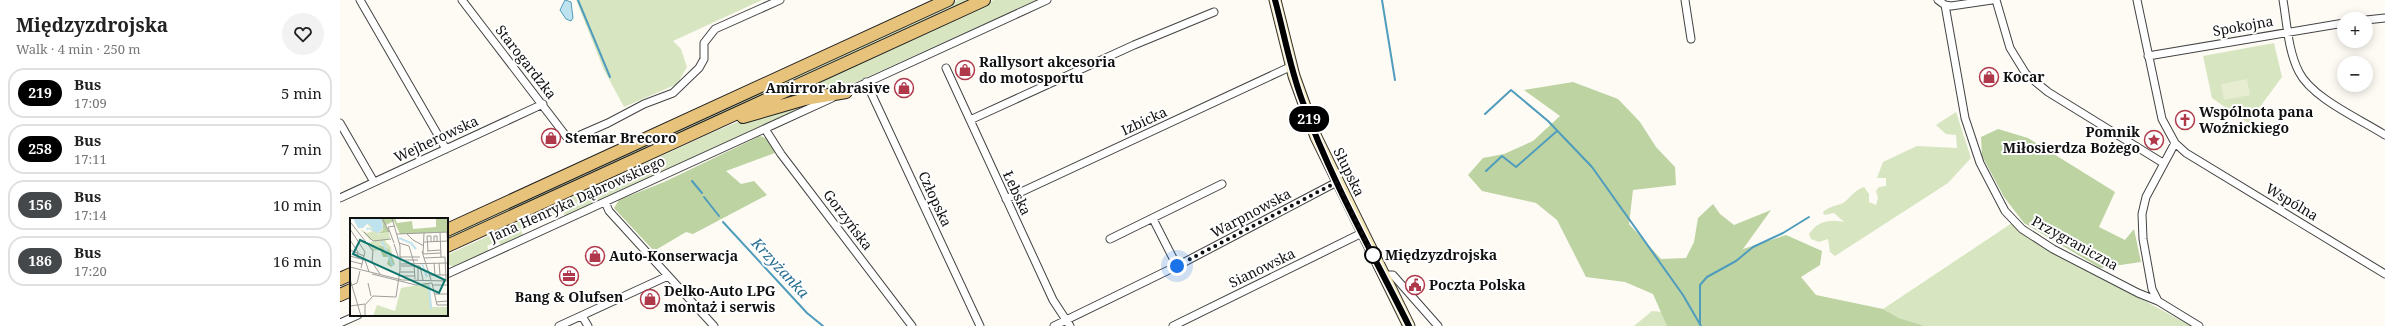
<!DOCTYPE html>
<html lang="en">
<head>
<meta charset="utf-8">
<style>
  body { margin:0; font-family:"Noto Serif",serif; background:#f2f2f2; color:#222; height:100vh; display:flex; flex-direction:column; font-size:15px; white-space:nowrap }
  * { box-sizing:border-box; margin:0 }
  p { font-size:13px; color:#767676 }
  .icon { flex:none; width:22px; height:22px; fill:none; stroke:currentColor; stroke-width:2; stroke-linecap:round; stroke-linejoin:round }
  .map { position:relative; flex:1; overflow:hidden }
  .side { display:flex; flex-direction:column; background:#fff; width:340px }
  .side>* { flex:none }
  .badge { padding:0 8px; border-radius:13px; font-size:14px; line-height:26px }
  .fabs { position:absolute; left:1997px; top:12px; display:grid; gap:8px }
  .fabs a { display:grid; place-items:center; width:36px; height:36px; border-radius:50%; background:#fff; box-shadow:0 2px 10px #0003; font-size:20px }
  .you { position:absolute; width:20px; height:20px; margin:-10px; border:3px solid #fff; border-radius:50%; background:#1a73e8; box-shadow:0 0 0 6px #1a73e833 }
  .map>.badge { position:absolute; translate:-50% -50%; box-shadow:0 0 0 2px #fff }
  .round { display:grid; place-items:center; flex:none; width:42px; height:42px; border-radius:21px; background:#f2f2f2 }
  .overview { display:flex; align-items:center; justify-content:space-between; height:68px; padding:0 16px }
  h1 { font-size:19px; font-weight:700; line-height:30px }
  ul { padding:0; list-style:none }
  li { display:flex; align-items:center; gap:12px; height:50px; margin:0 8px 6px; padding:0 8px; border:2px solid #e0e0e0; border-radius:16px }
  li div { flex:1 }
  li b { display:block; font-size:15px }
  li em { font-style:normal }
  li .badge { min-width:44px; font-weight:700; text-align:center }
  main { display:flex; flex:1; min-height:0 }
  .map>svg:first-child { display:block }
  .green { fill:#d7e5c1 }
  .forest { fill:#bdd3a2 }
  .pitch { fill:#e6edd1 }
  .water { fill:#bfe2ef; stroke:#4f9cbd }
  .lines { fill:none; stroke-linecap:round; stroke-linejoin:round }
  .stream { stroke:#4f9cbd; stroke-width:2 }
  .street-casing { stroke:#434343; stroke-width:9 }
  .secondary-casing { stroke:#323232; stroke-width:13 }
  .primary-casing { stroke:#212121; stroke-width:14 }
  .street { stroke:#fff; stroke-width:7 }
  .secondary { stroke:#f5e8b7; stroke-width:11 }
  .primary { stroke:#e7c27a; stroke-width:12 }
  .line-casing { stroke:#fff; stroke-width:9 }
  .line { stroke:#000; stroke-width:6 }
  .walk { stroke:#101010; stroke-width:4; stroke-dasharray:0 7.2 }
  .stop-dot { fill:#fff; stroke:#000; stroke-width:2 }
  .labels { text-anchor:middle; stroke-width:4; stroke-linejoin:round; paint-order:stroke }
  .street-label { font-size:14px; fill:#101010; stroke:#fff }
  .poi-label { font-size:14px; font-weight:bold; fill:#101010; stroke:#fff; text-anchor:start }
  .stop-label { font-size:14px; font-weight:bold; fill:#101010; stroke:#fff; text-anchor:start }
  .water-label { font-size:15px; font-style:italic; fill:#286f92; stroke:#fff }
  .inset-river { fill:none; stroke:#bfe2ef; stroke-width:2 }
  .inset-road { fill:none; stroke:#9e9d99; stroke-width:1 }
  .view { fill:#0f766e; fill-opacity:0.15; stroke:#0f766e; stroke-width:2 }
  .inset-edge { fill:none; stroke:#101010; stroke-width:2 }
</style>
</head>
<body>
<main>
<section class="side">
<div class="overview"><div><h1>Międzyzdrojska</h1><p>Walk · 4 min · 250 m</p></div><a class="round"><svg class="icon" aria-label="heart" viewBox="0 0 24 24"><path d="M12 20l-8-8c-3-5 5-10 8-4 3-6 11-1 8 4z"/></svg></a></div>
<ul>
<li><span class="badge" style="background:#000;color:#fff">219</span><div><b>Bus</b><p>17:09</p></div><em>5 min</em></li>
<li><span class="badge" style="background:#000;color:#fff">258</span><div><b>Bus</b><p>17:11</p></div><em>7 min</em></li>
<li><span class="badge" style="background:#45484a;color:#fff">156</span><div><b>Bus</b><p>17:14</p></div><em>10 min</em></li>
<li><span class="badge" style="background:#45484a;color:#fff">186</span><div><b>Bus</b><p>17:20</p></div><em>16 min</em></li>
</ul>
</section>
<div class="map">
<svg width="2045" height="326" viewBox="0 0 2045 326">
  <rect width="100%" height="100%" fill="#fdfbf4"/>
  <!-- green -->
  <path class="green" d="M236 0H422L333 41 341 49 347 67 337 84 284 107 264 70Z
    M618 0H633L107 241V234Z
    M654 0H697L514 83 453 97 507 68Z
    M1934 43 1942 77 1908 123 1872 98 1863 56Z
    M478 100 225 216 223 211 181 230 183 235 161 245 158 241 147 246 149 251 114 267 107 264V255L369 134 400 121Z
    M1616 112 1631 158 1608 183 1495 256 1490 252 1488 239 1479 242 1471 239 1469 234C1478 221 1489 219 1504 222L1494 213 1484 215 1483 212C1489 207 1494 206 1501 204 1509 201 1513 190 1524 187L1529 194V202L1536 205 1538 198 1536 191 1539 187 1546 186V178H1537L1543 162 1577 146 1617 148 1616 135 1606 134 1596 125Z
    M1672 223 1715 252 1851 326H1585L1559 318 1543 309Z
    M1312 311 1322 312 1327 326H1294Z"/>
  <!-- forest -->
  <path class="forest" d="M1233 82 1278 99 1300 122 1316 147 1335 167 1336 185 1293 190 1289 224 1321 259 1346 258 1354 242 1358 218 1373 204 1380 214 1394 225 1431 210 1403 249 1446 235 1482 251 1480 265 1461 277 1476 295 1543 309 1559 318 1585 326H1327L1313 294 1285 282 1246 277 1217 220 1196 203 1142 191 1128 175 1143 158 1164 154 1193 141 1220 116 1184 90Z
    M1658 129 1688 138 1775 192 1759 227 1785 240 1794 229 1801 262 1760 268 1684 223 1664 197 1642 156 1641 137Z
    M420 136 428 139 435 153 386 171 401 184 414 181 427 195 353 234 346 232 314 251 274 208 279 200 324 182Z"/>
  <!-- pitch -->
  <path class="pitch" d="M1907 79 1910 95 1884 100 1881 84Z"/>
  <!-- water -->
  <path class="water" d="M225 0 231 2 233 18 231 21 226 19 220 10Z"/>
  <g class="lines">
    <!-- stream -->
    <path class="stream" d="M238 0 270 77
      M1042 0 1055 80
      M1145 114 1171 90 1208 121 1252 167 1343 295 1361 326
      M1146 171 1162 156 1176 167 1217 131
      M352 181 362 193
      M364 197 379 216
      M383 222 467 313 483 326
      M1360 323V285L1367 277 1396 261 1413 247 1443 233 1469 217"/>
    <defs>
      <path id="street" d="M20 0 106 149
        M122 0 229 140 268 123 304 104 333 93 359 68 364 59V43L375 29 440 0
        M1345 0 1351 39
        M1598 0 1605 5 1611 6 1652 0
        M1656 0 1670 48 1686 74 1708 92 1823 163
        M1797 0 1822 119 1835 143 1846 153 2045 274
        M1943 0C1947 23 1948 51 1959 72 1972 98 2020 119 2045 135
        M1605 5 1625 118 1640 163 1665 211 1682 229 1713 249 1798 293 1818 301
        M2026 20 2045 18
        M1808 56 2004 23
        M606 68 713 300 730 326
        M526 82 640 326
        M504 93 707 0
        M630 120 794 45 874 12
        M0 123 34 182
        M425 129 441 154 572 326
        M1835 143 1806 197 1802 214 1803 239 1812 289 1818 301 1859 326
        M0 198 203 104
        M666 199 952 66
        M265 202 269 211 374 326
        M813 219 837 266
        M770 239 882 184
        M107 274 492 98
        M1044 275H1053L1098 326
        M242 316 248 326
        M0 323 18 315
        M219 326 328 276
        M714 326 837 266 997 182
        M833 326 1022 233"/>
      <path id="secondary" d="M935 0 954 76 976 137 1069 326"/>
      <path id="primary" d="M403 117 465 99 506 92
        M107 230 608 0
        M107 246 644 0
        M0 279 11 274
        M0 295 11 290"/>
    </defs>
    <!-- street casing -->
    <use href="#street" class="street-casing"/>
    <!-- secondary casing -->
    <use href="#secondary" class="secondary-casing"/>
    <!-- primary casing -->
    <use href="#primary" class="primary-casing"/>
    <!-- street -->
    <use href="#street" class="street"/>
    <!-- secondary -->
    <use href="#secondary" class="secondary"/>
    <!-- primary -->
    <use href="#primary" class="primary"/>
  </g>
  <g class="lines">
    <defs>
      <path id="line" d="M935 0C944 33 950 68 962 100 990 178 1032 252 1069 326"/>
    </defs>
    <!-- line casing -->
    <use href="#line" class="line-casing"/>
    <!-- line -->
    <use href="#line" class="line"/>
    <!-- walk -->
    <path class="walk" d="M837 266 997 182 1033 255"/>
  </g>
  <!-- icons -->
  <defs>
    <symbol id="shop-ring" viewBox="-11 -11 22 22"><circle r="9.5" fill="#fff" stroke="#af394a" stroke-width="1.5"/><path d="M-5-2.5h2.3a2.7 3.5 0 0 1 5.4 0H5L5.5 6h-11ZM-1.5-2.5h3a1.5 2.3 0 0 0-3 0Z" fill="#af394a"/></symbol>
    <symbol id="church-ring" viewBox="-11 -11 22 22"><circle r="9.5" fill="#fff" stroke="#af394a" stroke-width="1.5"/><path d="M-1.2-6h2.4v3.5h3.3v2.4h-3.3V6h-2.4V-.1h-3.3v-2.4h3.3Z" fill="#af394a"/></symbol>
    <symbol id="sight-ring" viewBox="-11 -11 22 22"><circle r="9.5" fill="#fff" stroke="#af394a" stroke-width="1.5"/><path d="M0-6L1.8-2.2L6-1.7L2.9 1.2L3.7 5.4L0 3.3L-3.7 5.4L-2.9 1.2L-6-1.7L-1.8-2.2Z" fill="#af394a"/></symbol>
    <symbol id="office-ring" viewBox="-11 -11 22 22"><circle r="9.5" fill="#fff" stroke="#af394a" stroke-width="1.5"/><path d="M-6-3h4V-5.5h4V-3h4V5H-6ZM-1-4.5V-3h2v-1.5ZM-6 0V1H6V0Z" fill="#af394a"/></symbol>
    <symbol id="civic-ring" viewBox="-11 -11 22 22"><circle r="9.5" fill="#fff" stroke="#af394a" stroke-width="1.5"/><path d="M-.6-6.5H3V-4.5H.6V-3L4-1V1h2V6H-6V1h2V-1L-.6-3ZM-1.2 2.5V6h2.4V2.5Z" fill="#af394a"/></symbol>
  </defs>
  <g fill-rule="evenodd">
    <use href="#shop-ring" x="614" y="59" width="22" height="22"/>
    <use href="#shop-ring" x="1638" y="66" width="22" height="22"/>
    <use href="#shop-ring" x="553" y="77" width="22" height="22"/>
    <use href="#church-ring" x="1834" y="109" width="22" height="22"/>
    <use href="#shop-ring" x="200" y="127" width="22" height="22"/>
    <use href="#sight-ring" x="1803" y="129" width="22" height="22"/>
    <use href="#shop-ring" x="244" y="245" width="22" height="22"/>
    <use href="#office-ring" x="218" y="265" width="22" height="22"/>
    <use href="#civic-ring" x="1064" y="274" width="22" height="22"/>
    <use href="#shop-ring" x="299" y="288" width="22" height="22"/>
  </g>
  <!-- markers -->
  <circle class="stop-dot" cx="1033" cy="255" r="8"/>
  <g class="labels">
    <!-- street labels -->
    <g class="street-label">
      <text transform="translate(1903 26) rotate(-10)" y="5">Spokojna</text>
      <text transform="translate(186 62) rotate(52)" y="5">Starogardzka</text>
      <text transform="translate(804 121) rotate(-25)" y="5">Izbicka</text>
      <text transform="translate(96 139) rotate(-25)" y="5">Wejherowska</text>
      <text transform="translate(1009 172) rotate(64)" y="5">Słupska</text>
      <text transform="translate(677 193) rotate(65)" y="5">Łebska</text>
      <text transform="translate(237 199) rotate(-24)" y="5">Jana Henryka Dąbrowskiego</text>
      <text transform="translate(595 199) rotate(65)" y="5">Człopska</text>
      <text transform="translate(1952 202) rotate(31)" y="5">Wspólna</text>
      <text transform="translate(911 213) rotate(-28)" y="5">Warpnowska</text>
      <text transform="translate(508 220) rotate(53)" y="5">Gorzyńska</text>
      <text transform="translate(1735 243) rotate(29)" y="5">Przygraniczna</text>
      <text transform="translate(922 268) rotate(-26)" y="5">Sianowska</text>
    </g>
    <!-- poi labels -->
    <g class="poi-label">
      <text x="639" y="67">Rallysort akcesoria<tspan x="639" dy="16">do motosportu</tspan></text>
      <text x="1663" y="82">Kocar</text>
      <text x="550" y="93" text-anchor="end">Amirror abrasive</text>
      <text x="1859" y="117">Wspólnota pana<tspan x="1859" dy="16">Woźnickiego</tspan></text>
      <text x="1800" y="137" text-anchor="end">Pomnik<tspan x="1800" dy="16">Miłosierdza Bożego</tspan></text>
      <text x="225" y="143">Stemar Brecoro</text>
      <text x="269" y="261">Auto-Konserwacja</text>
      <text x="1089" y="290">Poczta Polska</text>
      <text x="324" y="296">Delko-Auto LPG<tspan x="324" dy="16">montaż i serwis</tspan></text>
      <text x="229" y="302" text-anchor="middle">Bang &amp; Olufsen</text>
    </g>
    <!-- stop labels -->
    <g class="stop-label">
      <text x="1045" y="260">Międzyzdrojska</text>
    </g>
    <!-- water labels -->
    <g class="water-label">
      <text transform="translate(440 268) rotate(47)" y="5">Krzyżanka</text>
    </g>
  </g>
  <!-- overview -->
  <g transform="translate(10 218)">
    <rect width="98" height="98" fill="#fdfbf4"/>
    <path d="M16 4 33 11 27 17 39 14 40 20 35 23 41 29 42 36 40 37 39 31 28 25 30 32 23 33 18 25 25 23 20 22 10 11 17 15 23 13ZM79 65 82 89H98V98H23L27 87 45 93 51 70Z" fill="#d7e5c1"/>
    <path d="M29 0H45L47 5 62 3 63 11 86 9V0H98V14L50 16 44 3 36 7 39 14 28 16 33 12V6ZM28 26 39 31 45 46 41 49 37 46 39 39H33Z" fill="#bdd3a2"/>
    <path d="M3 0H29L32 2 33 10 28 15 18 11 16 13 17 9 24 12 18 5 13 10H8Z" fill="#bfe2ef"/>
    <path class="inset-river" d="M49 20 61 25 66 31M32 23 43 48M72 46 77 59M79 67 81 91"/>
    <path class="inset-road" d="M32 0 39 14M1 5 23 33 22 44M0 11 15 34 11 50M14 14 23 23 41 21M90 14 91 39M97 14 98 35M74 15 73 37 81 62M47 16 98 14M57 16 63 22 74 28M0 22 8 34 7 40M74 24 98 23M84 24V18H87V24M44 25 38 9 45 8M49 25 59 28 64 45M44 26 49 41M0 32 14 38M72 33 73 36 91 35M77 33 91 32M78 33 77 18H81V24M0 38 22 44 30 56M50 39H70M74 40 95 39 96 62M15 42 19 54M54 42H68M0 43 12 46M84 45 85 57M89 45 90 57M51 46 98 45M64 47 65 61M51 48H68M68 48H70L73 62M0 49 52 62 98 63M50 54H65M22 56 66 67 82 65 87 87H98M80 57H98M52 58H65M0 61 11 98M68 62V48M18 65 21 78M82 67H98M0 68 7 65 10 53M84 76H98M86 84 98 83M0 88 15 86M15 98V87L23 78 46 79 50 52V28L42 0"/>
    <path class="view" d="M10 22 95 62 89 75 3 36Z"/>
    <rect width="98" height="98" class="inset-edge"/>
  </g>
</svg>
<div class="fabs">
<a>+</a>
<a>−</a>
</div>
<div class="you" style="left:837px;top:266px"></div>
<b class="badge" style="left:969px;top:119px;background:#000;color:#fff">219</b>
</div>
</main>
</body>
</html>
